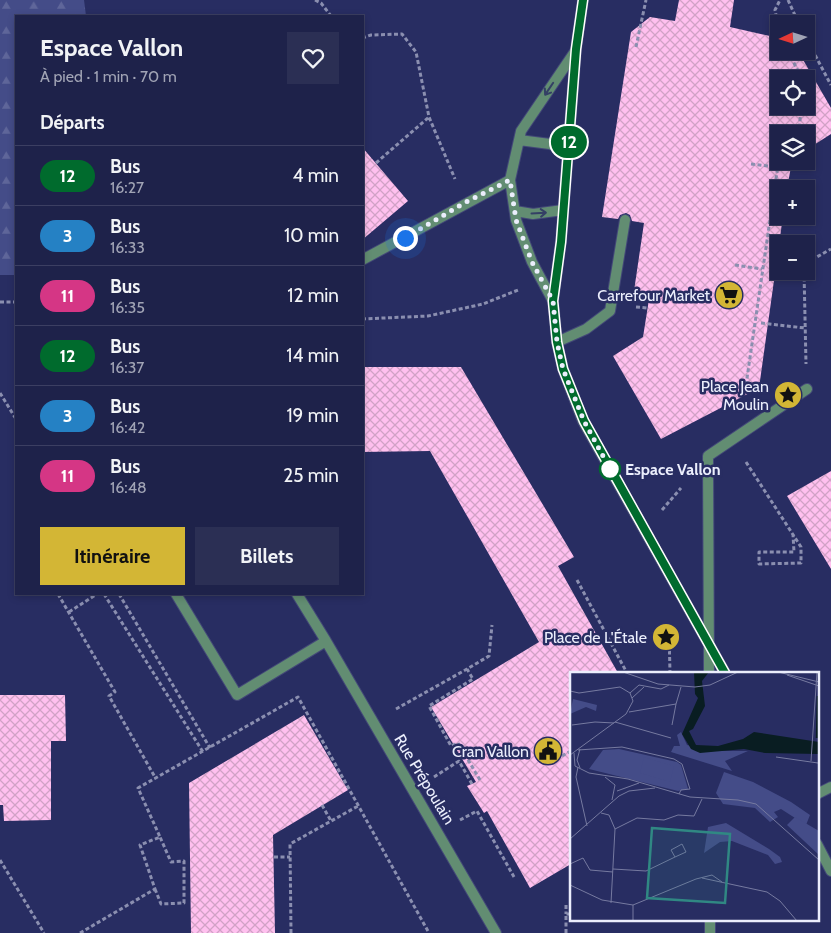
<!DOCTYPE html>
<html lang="fr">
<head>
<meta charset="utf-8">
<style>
  body { margin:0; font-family:Cabin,sans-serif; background:#2b2f54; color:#f1f3f6; height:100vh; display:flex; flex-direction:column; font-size:19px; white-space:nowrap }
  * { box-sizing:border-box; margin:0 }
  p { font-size:16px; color:#a1a4b5 }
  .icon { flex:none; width:28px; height:28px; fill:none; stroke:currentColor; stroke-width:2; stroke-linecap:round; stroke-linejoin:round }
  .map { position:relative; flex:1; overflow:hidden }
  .panel { position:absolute; left:15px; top:15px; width:349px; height:580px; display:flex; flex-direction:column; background:#1e224a; border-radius:0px; box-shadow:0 2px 8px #0003,0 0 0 1px #3c3f62 }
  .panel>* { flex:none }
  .badge { padding:0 10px; border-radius:16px; font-size:18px; line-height:32px }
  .needle { width:32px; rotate:266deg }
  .controls { position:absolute; left:770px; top:15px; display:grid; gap:10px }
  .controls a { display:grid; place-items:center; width:45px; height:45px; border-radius:0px; background:#1e224a; box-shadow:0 2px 8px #0003,0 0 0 1px #3c3f62; font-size:25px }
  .you { position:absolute; width:25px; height:25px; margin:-12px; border:4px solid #fff; border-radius:50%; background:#1a73e8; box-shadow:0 0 0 8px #1a73e833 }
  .map>.badge { position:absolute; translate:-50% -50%; box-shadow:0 0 0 2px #fff }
  h2 { padding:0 25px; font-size:19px; line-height:45px }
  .round { display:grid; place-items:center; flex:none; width:52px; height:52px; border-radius:0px; background:#2b2f54 }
  .head { display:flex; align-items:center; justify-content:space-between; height:85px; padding:0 25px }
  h1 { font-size:24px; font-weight:800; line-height:38px }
  .primary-button { display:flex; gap:10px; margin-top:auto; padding:10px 25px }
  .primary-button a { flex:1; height:58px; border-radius:0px; background:#d3b635; color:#111; font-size:20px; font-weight:800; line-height:58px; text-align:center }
  .primary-button a+a { background:#2b2f54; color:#f1f3f6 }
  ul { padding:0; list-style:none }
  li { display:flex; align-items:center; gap:15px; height:60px; padding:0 25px; border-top:1px solid #3c3f62 }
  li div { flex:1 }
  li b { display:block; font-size:19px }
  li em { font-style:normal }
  li .badge { min-width:55px; font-weight:700; text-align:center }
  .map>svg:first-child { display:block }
  .forest { fill:url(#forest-firs) }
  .building { fill:url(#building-cross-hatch); fill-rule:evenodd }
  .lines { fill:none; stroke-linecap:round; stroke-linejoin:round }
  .service-casing { stroke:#434878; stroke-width:12 }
  .minor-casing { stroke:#434878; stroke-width:12 }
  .path { stroke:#8b8fb0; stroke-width:3; stroke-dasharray:4 2.5; stroke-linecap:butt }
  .service { stroke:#628d72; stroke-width:10 }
  .minor { stroke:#628d72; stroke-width:10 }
  .oneway { stroke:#344065 }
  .line-casing { stroke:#fff; stroke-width:11 }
  .line { stroke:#006b2d; stroke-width:8 }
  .walk { stroke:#ebeefc; stroke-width:5; stroke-dasharray:0 9 }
  .stop-dot { fill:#fff; stroke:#006b2d; stroke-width:2.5 }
  .labels { text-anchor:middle; stroke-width:5; stroke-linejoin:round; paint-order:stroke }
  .poi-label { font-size:16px; fill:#ebeefc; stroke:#282d62; text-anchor:end }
  .stop-label { font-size:16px; font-weight:bold; fill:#ebeefc; stroke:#282d62; text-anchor:start }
  .street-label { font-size:16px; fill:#ebeefc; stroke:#282d62 }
  .inset-river { fill:none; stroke:#091d22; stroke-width:2.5 }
  .inset-road { fill:none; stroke:#767aa0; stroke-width:1 }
  .view { fill:#308883; fill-opacity:0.15; stroke:#308883; stroke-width:2.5 }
  .inset-edge { fill:none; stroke:#ebeefc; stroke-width:2.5 }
</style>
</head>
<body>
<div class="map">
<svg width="831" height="933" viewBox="0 0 831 933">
  <defs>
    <pattern id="forest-firs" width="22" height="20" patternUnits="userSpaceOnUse" patternTransform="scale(1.25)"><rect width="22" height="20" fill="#444c88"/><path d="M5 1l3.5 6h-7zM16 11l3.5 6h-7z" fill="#5f669a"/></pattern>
    <pattern id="building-cross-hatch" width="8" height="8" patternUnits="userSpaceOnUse" patternTransform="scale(1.25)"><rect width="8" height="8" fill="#ffc0ef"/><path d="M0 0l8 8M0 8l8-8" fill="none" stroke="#d1a2c6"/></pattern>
  </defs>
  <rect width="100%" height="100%" fill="#282d62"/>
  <!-- forest -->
  <path class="forest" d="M0 0H84L86 16H16V275H0Z"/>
  <!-- building -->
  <path class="building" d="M679 0H734L730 27 779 38V51H798L831 108V134L806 150V134H779V161H792L787 189H779V216H783L759 388 661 439 613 356 643 337 650 293 634 291 644 223 632 221 630 215 626 213 620 215 618 219 602 217 631 32 650 17 675 21ZM779 79H806V106H779Z
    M362 147 408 201 362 240Z
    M362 367H461L574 557 558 566 618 673H571V864L530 888 487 811 484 813 467 786 476 782 431 707 539 642 430 451 362 452Z
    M831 471V569L787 496Z
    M0 695H65L66 741H51V820L4 821 3 805H0Z
    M304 715 348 790 273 835 275 933H191L189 783Z"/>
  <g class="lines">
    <defs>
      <path id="service" d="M362 260 510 180
        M557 342 586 329 610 311 625 220
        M709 673 708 456 807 389
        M817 794 831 787
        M710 919V933"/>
      <path id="minor" d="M583 0 576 49 561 241 553 301 557 342 563 369 583 421 725 673
        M519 140 550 144 568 151
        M515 211 533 214 563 210
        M553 301 532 262 516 220 510 180 521 131 576 50
        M176 594 237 695 326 641 297 594
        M326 641 496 933
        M817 844 831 871"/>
    </defs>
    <!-- service casing -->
    <use href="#service" class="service-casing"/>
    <!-- minor casing -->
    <use href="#minor" class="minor-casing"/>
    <!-- path -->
    <path class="path" d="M315 0 321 3 331 16
      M788 0 799 24
      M779 30 775 10 780 0
      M362 38 371 35 402 34 416 52 429 117 455 179
      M806 38 831 85
      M636 47 646 0
      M788 51 802 79
      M799 134 801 106
      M376 163 429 117
      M751 164 777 167
      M806 263 831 249
      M735 265 762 269
      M804 271 806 364
      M0 302H16
      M636 307 647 308
      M362 319 428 316 483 304 518 290
      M761 323 805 328
      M746 385 779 158
      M0 393 16 419
      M746 462 801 547V563L759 564V552H794L793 535
      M662 510 681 488
      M577 580 627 673
      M58 594 115 692 109 696 156 779
      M104 594 203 752
      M119 594 210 748
      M69 612 97 594
      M669 631 670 673
      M396 709 467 669
      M562 756 571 751
      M434 777 459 761 472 784
      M480 780 458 743 451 746 429 706 473 679 467 669 489 656 492 625
      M322 805 331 821
      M460 820 477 811 514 877
      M274 857H290
      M0 860 44 933
      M155 889 161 904 184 903V861L171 862 160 837
      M566 905V914
      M80 933 155 889 140 845 160 837 138 788 298 697 429 933
      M291 933 290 844 358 806
      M566 933V914H571"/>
    <!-- service -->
    <use href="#service" class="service"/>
    <!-- minor -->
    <use href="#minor" class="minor"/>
  </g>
  <!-- one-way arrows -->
  <defs><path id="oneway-shaft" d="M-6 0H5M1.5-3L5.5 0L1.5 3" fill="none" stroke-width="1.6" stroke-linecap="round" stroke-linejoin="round" transform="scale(1.25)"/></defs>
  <g class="oneway">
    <use href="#oneway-shaft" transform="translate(549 89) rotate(124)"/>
    <use href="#oneway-shaft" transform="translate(539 213) rotate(-3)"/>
  </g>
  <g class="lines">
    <defs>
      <path id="line" d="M583 0 576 49 561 242 553 301 557 342 563 369 584 421 725 673"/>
    </defs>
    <!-- line casing -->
    <use href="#line" class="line-casing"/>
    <!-- line -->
    <use href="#line" class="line"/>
    <!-- walk -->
    <path class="walk" d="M405 238 466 202 510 180 516 220 532 262 553 301 557 342 563 369 584 421 610 469"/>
  </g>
  <!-- icons -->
  <defs>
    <symbol id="supermarket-disc" viewBox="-11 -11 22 22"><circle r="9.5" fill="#d3b635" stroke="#282d62"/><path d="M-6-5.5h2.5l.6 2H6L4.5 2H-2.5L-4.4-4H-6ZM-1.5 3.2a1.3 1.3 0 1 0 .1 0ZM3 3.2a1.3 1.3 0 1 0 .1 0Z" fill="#111"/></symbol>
    <symbol id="sight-disc" viewBox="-11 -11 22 22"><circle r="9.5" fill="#d3b635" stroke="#282d62"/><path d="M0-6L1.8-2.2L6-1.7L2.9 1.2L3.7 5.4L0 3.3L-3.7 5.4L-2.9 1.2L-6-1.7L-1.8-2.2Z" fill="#111"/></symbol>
    <symbol id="civic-disc" viewBox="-11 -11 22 22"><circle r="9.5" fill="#d3b635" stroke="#282d62"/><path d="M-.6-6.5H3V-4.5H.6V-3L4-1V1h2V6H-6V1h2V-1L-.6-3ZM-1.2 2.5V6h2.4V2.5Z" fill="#111"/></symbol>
  </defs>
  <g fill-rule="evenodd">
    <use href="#supermarket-disc" x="713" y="279" width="32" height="32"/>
    <use href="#sight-disc" x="772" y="379" width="32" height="32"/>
    <use href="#sight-disc" x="650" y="621" width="32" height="32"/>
    <use href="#civic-disc" x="532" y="735" width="32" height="32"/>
  </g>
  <!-- markers -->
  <circle class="stop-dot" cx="610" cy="469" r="10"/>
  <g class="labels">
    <!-- poi labels -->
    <g class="poi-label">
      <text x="710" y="301">Carrefour Market</text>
      <text x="769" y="392">Place Jean<tspan x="769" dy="18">Moulin</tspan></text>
      <text x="647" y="643">Place de L'Étale</text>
      <text x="529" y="757">Cran Vallon</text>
    </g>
    <!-- stop labels -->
    <g class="stop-label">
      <text x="625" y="475">Espace Vallon</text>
    </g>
    <!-- street labels -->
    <g class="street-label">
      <text transform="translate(425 779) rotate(59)" y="6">Rue Prépoulain</text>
    </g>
  </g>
  <!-- overview -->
  <g transform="translate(570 672)">
    <rect width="249" height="249" fill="#282d62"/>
    <path d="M49 77 107 90 111 93 118 117 108 119 19 97 33 78Z" fill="#444c88"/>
    <path d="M3 27 27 33 26 39 16 35 0 42ZM111 60 117 73 147 79H178L155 89 162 99 101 80 104 74H110L107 63ZM154 100 183 110 221 130 240 143 236 153 211 137 204 140 208 145 200 150 185 136 153 132 146 121ZM156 151 199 177 210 185 212 190 205 192 198 183 162 169 150 170 134 181 138 155Z" fill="#444c88"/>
    <path d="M74 85 104 94 100 110 70 101ZM225 145 249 159V183L217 153Z" fill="#444c88"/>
    <path d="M124 0H139L132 9 135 34 123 57 119 59 126 73 148 74 173 67 184 60 249 70V82L195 81 174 77 130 81 121 77 112 62 128 26 125 22Z" fill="#091d22"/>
    <path class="inset-river" d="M247 66 248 24"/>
    <path class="inset-road" d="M53 0 88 12 125 15 140 13 168 0M208 0 249 10M217 3 249 14M0 19 9 21 50 15 60 21 63 29 56 42 0 83M60 21 69 13 91 17 99 13M62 26 74 15M59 40 106 32 111 15M45 50 101 66M2 53 25 50 44 51M102 53 106 32M10 77 7 88 10 96M8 78 52 75 104 87 112 92 120 117 111 118 109 122M4 81 5 94 19 101 58 107 120 125 168 128 186 132 249 188M206 85 248 91M241 89 247 0M8 95 6 105 17 154M35 105 45 113 42 128M47 119 69 111M31 141 39 143 45 157 41 231M45 157 67 146 94 148 108 143 124 144 132 127M0 167 49 124 59 119 85 116M112 172 116 180 105 185 101 178ZM0 192 13 186 20 198 43 200M43 197 76 199 105 185M132 206 197 220 210 229 227 249M0 213 32 228 63 233 126 207 142 203 152 210M63 249V233"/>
    <path class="view" d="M82 156 160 162 155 231 77 226Z"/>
    <rect width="249" height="249" class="inset-edge"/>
  </g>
</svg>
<div class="controls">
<a><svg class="needle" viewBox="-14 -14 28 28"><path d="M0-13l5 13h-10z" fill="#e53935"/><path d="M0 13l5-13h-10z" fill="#a1a4b5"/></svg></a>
<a><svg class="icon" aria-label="locate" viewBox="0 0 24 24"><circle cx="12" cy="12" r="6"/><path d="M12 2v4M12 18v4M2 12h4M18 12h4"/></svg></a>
<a><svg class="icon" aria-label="layers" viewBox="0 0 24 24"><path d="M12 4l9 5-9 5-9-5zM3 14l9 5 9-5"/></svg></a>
<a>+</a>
<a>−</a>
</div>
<div class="you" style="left:405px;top:238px"></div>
<b class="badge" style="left:569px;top:142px;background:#006b2d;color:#fff">12</b>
<section class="panel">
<div class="head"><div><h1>Espace Vallon</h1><p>À pied · 1 min · 70 m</p></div><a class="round"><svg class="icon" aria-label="heart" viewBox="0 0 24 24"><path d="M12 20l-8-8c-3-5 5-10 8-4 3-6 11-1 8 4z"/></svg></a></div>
<h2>Départs</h2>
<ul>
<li><span class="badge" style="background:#006b2d;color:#fff">12</span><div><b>Bus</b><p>16:27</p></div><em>4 min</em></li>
<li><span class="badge" style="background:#2581c4;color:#fff">3</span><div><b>Bus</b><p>16:33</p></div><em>10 min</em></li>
<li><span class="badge" style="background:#d53685;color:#fff">11</span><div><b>Bus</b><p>16:35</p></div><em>12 min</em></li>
<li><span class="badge" style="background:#006b2d;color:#fff">12</span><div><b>Bus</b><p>16:37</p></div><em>14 min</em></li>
<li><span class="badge" style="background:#2581c4;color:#fff">3</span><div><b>Bus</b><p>16:42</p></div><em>19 min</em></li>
<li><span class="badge" style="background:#d53685;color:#fff">11</span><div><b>Bus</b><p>16:48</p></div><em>25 min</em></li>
</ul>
<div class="primary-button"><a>Itinéraire</a><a>Billets</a></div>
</section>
</div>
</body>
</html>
